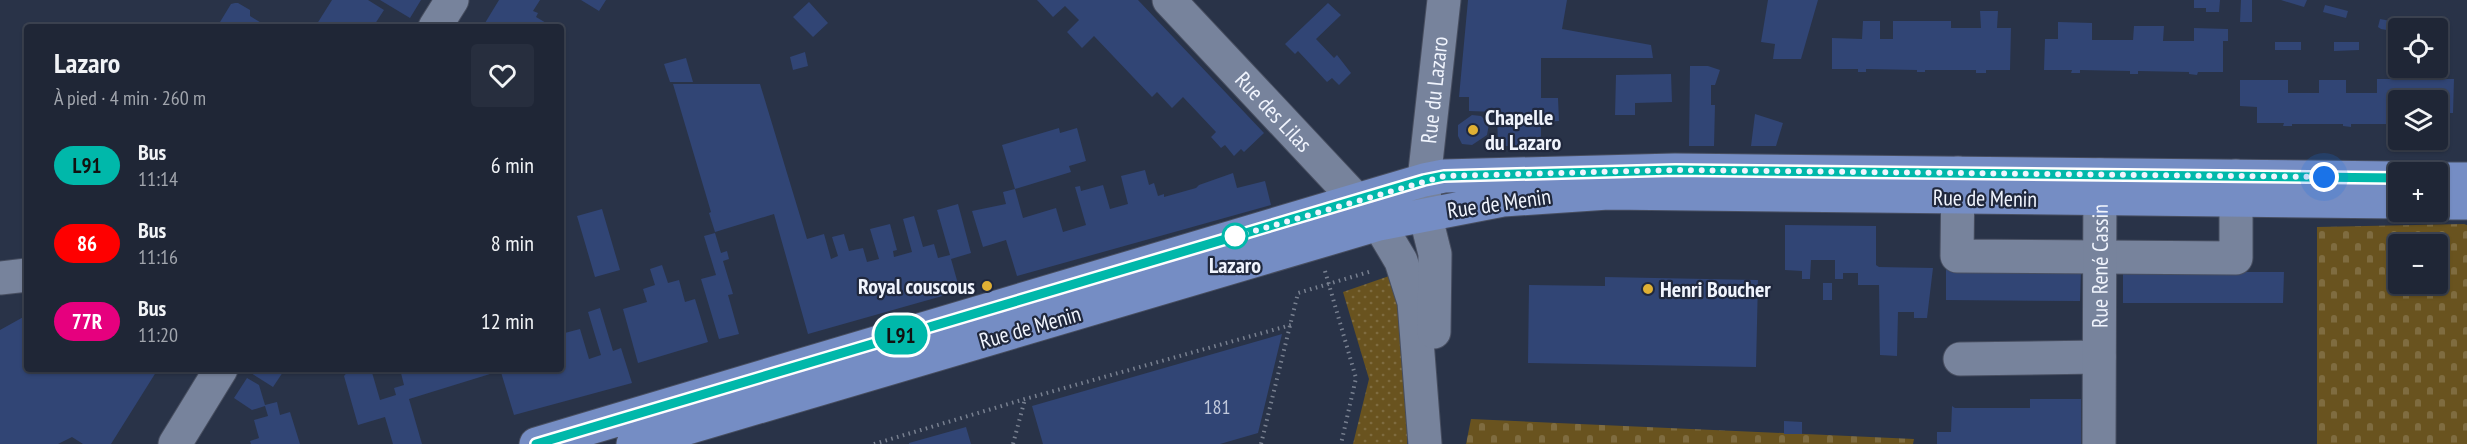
<!DOCTYPE html>
<html lang="fr">
<head>
<meta charset="utf-8">
<style>
  body { margin:0; font-family:"PT Sans Narrow",sans-serif; background:#272e3e; color:#f1f3f6; height:100vh; display:flex; flex-direction:column; font-size:22px; white-space:nowrap }
  * { box-sizing:border-box; margin:0 }
  p { font-size:20px; color:#a1a5ad }
  .icon { flex:none; width:33px; height:33px; fill:none; stroke:currentColor; stroke-width:2; stroke-linecap:round; stroke-linejoin:round }
  .map { position:relative; flex:1; overflow:hidden }
  .panel { position:absolute; left:24px; top:24px; width:540px; height:348px; display:flex; flex-direction:column; background:#1f2636; border-radius:6px; box-shadow:0 2px 4px #0004,0 0 0 2px #3c4351 }
  .panel>* { flex:none }
  .badge { padding:0 12px; border-radius:20px; font-size:21px; line-height:39px }
  .controls { position:absolute; left:2388px; top:18px; display:grid; gap:12px }
  .controls a { display:grid; place-items:center; width:60px; height:60px; border-radius:6px; background:#1f2636; box-shadow:0 2px 4px #0004,0 0 0 2px #3c4351; font-size:30px }
  .you { position:absolute; width:30px; height:30px; margin:-15px; border:4px solid #fff; border-radius:50%; background:#1a73e8; box-shadow:0 0 0 9px #1a73e833 }
  .map>.badge { position:absolute; translate:-50% -50%; box-shadow:0 0 0 3px #fff }
  .round { display:grid; place-items:center; flex:none; width:63px; height:63px; border-radius:6px; background:#272e3e }
  .overview { display:flex; align-items:center; justify-content:space-between; height:102px; padding:0 30px }
  h1 { font-size:28px; font-weight:600; line-height:45px }
  ul { padding:0; list-style:none }
  li { display:flex; align-items:center; gap:18px; height:78px; padding:0 30px }
  li div { flex:1 }
  li b { display:block; font-size:22px }
  li em { font-style:normal }
  li .badge { min-width:66px; font-weight:700; text-align:center }
  .map>svg:first-child { display:block }
  .grass { fill:url(#grass-dots) }
  .cemetery { fill:url(#cemetery-stones); fill-rule:evenodd }
  .building { fill:#314575 }
  .lines { fill:none; stroke-linecap:round; stroke-linejoin:round }
  .minor-casing { stroke:#474e60; stroke-width:35 }
  .major-casing { stroke:#474e60; stroke-width:35 }
  .path { stroke:#788090; stroke-width:4; stroke-dasharray:1.5 4.5; stroke-linecap:butt }
  .minor { stroke:#77839c; stroke-width:33 }
  .major { stroke:#758dc4; stroke-width:33 }
  .line-casing { stroke:#fff; stroke-width:14 }
  .line { stroke:#00b8aa; stroke-width:9 }
  .walk { stroke:#f0f4fd; stroke-width:6; stroke-dasharray:0 10.8 }
  .poi-dot { fill:#e0b034; stroke:#20283d; stroke-width:2 }
  .stop-dot { fill:#fff; stroke:#00b8aa; stroke-width:3 }
  .labels { text-anchor:middle; stroke-width:4.5; stroke-linejoin:round; paint-order:stroke }
  .number-label { font-size:20px; fill:#c0c8db }
  .street-label { font-size:22px; fill:#f0f4fd; stroke:#20283d }
  .poi-label { font-size:22px; font-weight:bold; fill:#f0f4fd; stroke:#20283d; text-anchor:start }
  .stop-label { font-size:22px; font-weight:bold; fill:#f0f4fd; stroke:#20283d }
</style>
</head>
<body>
<div class="map">
<svg width="2467" height="444" viewBox="0 0 2467 444">
  <defs>
    <pattern id="grass-dots" width="8" height="8" patternUnits="userSpaceOnUse" patternTransform="scale(1.5)"><rect width="8" height="8" fill="#69531f"/><path d="M2 2h.1M6 6h.1" fill="none" stroke="#7f6c40" stroke-width="1.8" stroke-linecap="round"/></pattern>
    <pattern id="cemetery-stones" width="16" height="16" patternUnits="userSpaceOnUse" patternTransform="scale(1.5)"><rect width="16" height="16" fill="#69531f"/><path d="M2 7V4a2 2 0 0 1 4 0v3zM10 15v-3a2 2 0 0 1 4 0v3z" fill="#7f6c40"/></pattern>
  </defs>
  <rect width="100%" height="100%" fill="#293348"/>
  <!-- grass -->
  <path class="grass" d="M1392 275 1407 317V444H1353L1369 379 1343 292Z"/>
  <!-- cemetery -->
  <path class="cemetery" d="M2464 224 2467 225V444H2317V227ZM2398 244H2438V284H2398Z
    M1471 419 1914 439 1913 444H1466Z"/>
  <!-- building -->
  <path class="building" d="M332 0H368L384 10 373 27H315Z
    M380 0H421L410 18Z
    M499 0H540L533 11 538 13 536 17 553 27H537L532 24 530 27H485L487 24 485 23Z
    M581 0H606L599 11Z
    M1037 0H1138L1264 133 1244 152 1241 149 1234 156 1225 145 1221 148 1211 137 1216 132 1183 97 1172 108 1157 92 1152 97 1094 36 1082 48 1067 32 1079 20 1065 6 1053 17Z
    M1468 0H1567L1562 29 1651 45 1653 58H1541V98H1558L1559 121 1541 122V146H1498L1497 112 1469 111V97H1459Z
    M1768 0H1818L1801 59H1773L1775 44 1761 42Z
    M2194 0H2220L2219 12H2206V8H2194Z
    M2241 0H2252V22H2240Z
    M2281 0H2307L2304 7Z
    M809 2 828 23 813 37 793 17Z
    M235 3H238L250 10V16L268 27 271 23 278 27H217L231 4Z
    M1328 3 1341 15 1316 39 1334 58 1337 55 1351 73 1339 85 1332 78 1327 82 1298 51 1295 54 1285 44Z
    M2325 5 2348 11 2346 18 2323 12Z
    M1980 11H1998L1997 28H2011L2010 70H1986V73H1976V70H1925V72H1917V70L1866 69V72H1858V69H1832V38L1862 39 1863 21H1880V39H1893V21H1951V28H1981Z
    M2380 19 2423 27 2422 28H2398V32L2381 29 2378 27Z
    M2058 22 2092 23V40H2133L2134 26H2164L2163 41H2194V28L2228 29V41H2223V72H2198L2197 75 2189 74V72L2138 71V74H2130V71L2080 70V73H2071L2072 70H2044L2045 39H2058Z
    M2438 30 2442 31 2440 40H2438Z
    M2275 42H2301V50H2275Z
    M2334 42H2359V50L2334 51Z
    M2391 42H2398V50H2392Z
    M805 52 808 66 793 70 790 57Z
    M686 58 693 82H670L664 64Z
    M1690 66H1708L1720 70 1715 85H1711V105H1715L1714 146H1689Z
    M1671 74 1672 102 1635 103V115H1615L1616 75Z
    M2377 79H2454L2453 113H2438V100H2398V124H2351V127L2343 126V124H2292V126H2283L2284 123H2257V107L2240 106V80H2288V93H2319V80H2346V93H2377Z
    M673 84H760L807 239 824 234 831 259 838 256 832 237 844 234 849 251 863 248 867 262 879 259 870 229 890 224 897 250 893 251 894 257 912 252 903 219 914 216 923 247 934 244 938 258 950 255 937 210 958 204 971 253 951 259 960 291 808 334 774 214 715 232 709 213 711 212Z
    M1755 114 1783 123 1776 146H1751Z
    M1472 115 1481 116 1489 124 1487 135 1472 145 1462 144 1458 136V125Z
    M1059 128 1060 133 1077 128 1086 161 1069 166 1071 172 1015 189 1023 218 1056 208 1063 232 1086 225 1075 187 1080 186 1081 191 1103 185 1110 209 1128 204 1121 176 1145 170 1149 185 1154 183 1158 196 1164 194V197L1196 188 1199 185 1233 173 1237 188 1265 181 1271 205 1017 276 1006 240 983 247 972 211 1006 204 1003 192 1015 189 1002 145Z
    M602 209 620 270 595 277 577 216Z
    M1785 225 1876 226V265L1879 267 1933 268 1927 318H1914V312H1898L1897 356 1880 355 1879 285H1858V273H1843V279H1835V260H1811L1810 279H1802V271L1785 270Z
    M715 233 721 253 727 251 729 259 723 261 733 294 728 295 739 334 719 339 701 279 716 275 704 236Z
    M662 265 668 283 679 280 685 302 695 299 708 342 638 363 623 309 647 302 643 289 655 285 650 269Z
    M1946 269 2081 270 2080 301 1946 300Z
    M2123 272H2284L2283 303H2123Z
    M1605 277 1758 280 1756 367 1528 363 1529 285 1605 286Z
    M1823 283H1832V300H1823Z
    M600 308 613 351 621 348 632 383 514 415 500 369H561V334L580 329 589 359 601 355 588 312Z
    M27 315V369H158L111 444H83L72 437 58 444H0V330Z
    M1282 334 1258 433 1220 444H1043L1032 406Z
    M253 369H279L283 372 273 387 251 373Z
    M350 369H371L380 400 396 395 394 388 404 385 400 369H488L490 374 409 399 422 444H393L385 417 358 425 344 376Z
    M247 378 259 385 265 405 277 402 280 415 290 412 300 444H251L250 441 259 438 254 420 268 416 265 406 252 410 234 398Z
    M2030 399H2081V444H1937V432H1951L1952 406 1955 408H2030Z
    M1784 421 1802 422V434H1784Z
    M966 427 971 444H909V443Z"/>
  <g class="lines">
    <defs>
      <g id="minor">
        <path id="s1" d="M1169 0 1379 224 1401 261 1414 302 1425 444"/>
        <path d="M435 27 452 0"/>
        <path d="M1958 173 1957 256 2236 258V176"/>
        <path d="M0 278 27 275"/>
        <path id="s2" d="M1434 332 1435 254 1425 214 1424 180 1444 0"/>
        <path d="M1960 359 2099 357"/>
        <path d="M175 444 221 369"/>
        <path id="s3" d="M2099 444 2100 175"/>
      </g>
      <path id="major" d="M2438 179H2467
        M2438 203H2467
        M536 444 1424 180 1444 176 1675 170 2398 178
        M633 444 1379 224 1503 200 1608 193 2398 202"/>
    </defs>
    <!-- minor casing -->
    <use href="#minor" class="minor-casing"/>
    <!-- major casing -->
    <use href="#major" class="major-casing"/>
    <!-- path -->
    <path class="path" d="M1325 271 1356 378 1341 444
      M874 444 1025 399 1291 325
      M1013 444 1025 399
      M1261 444 1298 293 1372 271"/>
    <!-- minor -->
    <use href="#minor" class="minor"/>
    <!-- major -->
    <use href="#major" class="major"/>
  </g>
  <g class="lines">
    <defs>
      <path id="line" d="M536 444 1424 180 1444 176 1675 170 2398 178"/>
    </defs>
    <!-- line casing -->
    <use href="#line" class="line-casing"/>
    <!-- line -->
    <use href="#line" class="line"/>
    <!-- walk -->
    <path class="walk" d="M1235 236 1230 238 1444 176 1675 170 2324 177"/>
  </g>
  <!-- markers -->
  <g class="poi-dot">
    <circle cx="1473" cy="130" r="6"/>
    <circle cx="987" cy="286" r="6"/>
    <circle cx="1648" cy="289" r="6"/>
  </g>
  <circle class="stop-dot" cx="1235" cy="236" r="12"/>
  <g class="labels">
    <!-- number labels -->
    <g class="number-label">
      <text x="1217" y="414">181</text>
    </g>
    <!-- street labels -->
    <g class="street-label">
      <text dy="8" stroke="none"><textPath href="#s2" startOffset="244">Rue du Lazaro</textPath></text>
      <text dy="8" stroke="none"><textPath href="#s1" startOffset="153">Rue des Lilas</textPath></text>
      <text transform="translate(1985 198) rotate(1)" y="8">Rue de Menin</text>
      <text transform="translate(1499 203) rotate(-8)" y="8">Rue de Menin</text>
      <text dy="8" stroke="none"><textPath href="#s3" startOffset="178">Rue René Cassin</textPath></text>
      <text transform="translate(1030 327) rotate(-16)" y="8">Rue de Menin</text>
    </g>
    <!-- poi labels -->
    <g class="poi-label">
      <text x="1485" y="125">Chapelle<tspan x="1485" dy="25">du Lazaro</tspan></text>
      <text x="975" y="294" text-anchor="end">Royal couscous</text>
      <text x="1660" y="297">Henri Boucher</text>
    </g>
    <!-- stop labels -->
    <g class="stop-label">
      <text x="1235" y="273">Lazaro</text>
    </g>
  </g>
</svg>
<div class="controls">
<a><svg class="icon" aria-label="locate" viewBox="0 0 24 24"><circle cx="12" cy="12" r="6"/><path d="M12 2v4M12 18v4M2 12h4M18 12h4"/></svg></a>
<a><svg class="icon" aria-label="layers" viewBox="0 0 24 24"><path d="M12 4l9 5-9 5-9-5zM3 14l9 5 9-5"/></svg></a>
<a>+</a>
<a>−</a>
</div>
<div class="you" style="left:2324px;top:177px"></div>
<b class="badge" style="left:901px;top:335px;background:#00b8aa;color:#111">L91</b>
<section class="panel">
<div class="overview"><div><h1>Lazaro</h1><p>À pied · 4 min · 260 m</p></div><a class="round"><svg class="icon" aria-label="heart" viewBox="0 0 24 24"><path d="M12 20l-8-8c-3-5 5-10 8-4 3-6 11-1 8 4z"/></svg></a></div>
<ul>
<li><span class="badge" style="background:#00b8aa;color:#111">L91</span><div><b>Bus</b><p>11:14</p></div><em>6 min</em></li>
<li><span class="badge" style="background:#fe0000;color:#fff">86</span><div><b>Bus</b><p>11:16</p></div><em>8 min</em></li>
<li><span class="badge" style="background:#e6007e;color:#fff">77R</span><div><b>Bus</b><p>11:20</p></div><em>12 min</em></li>
</ul>
</section>
</div>
</body>
</html>
